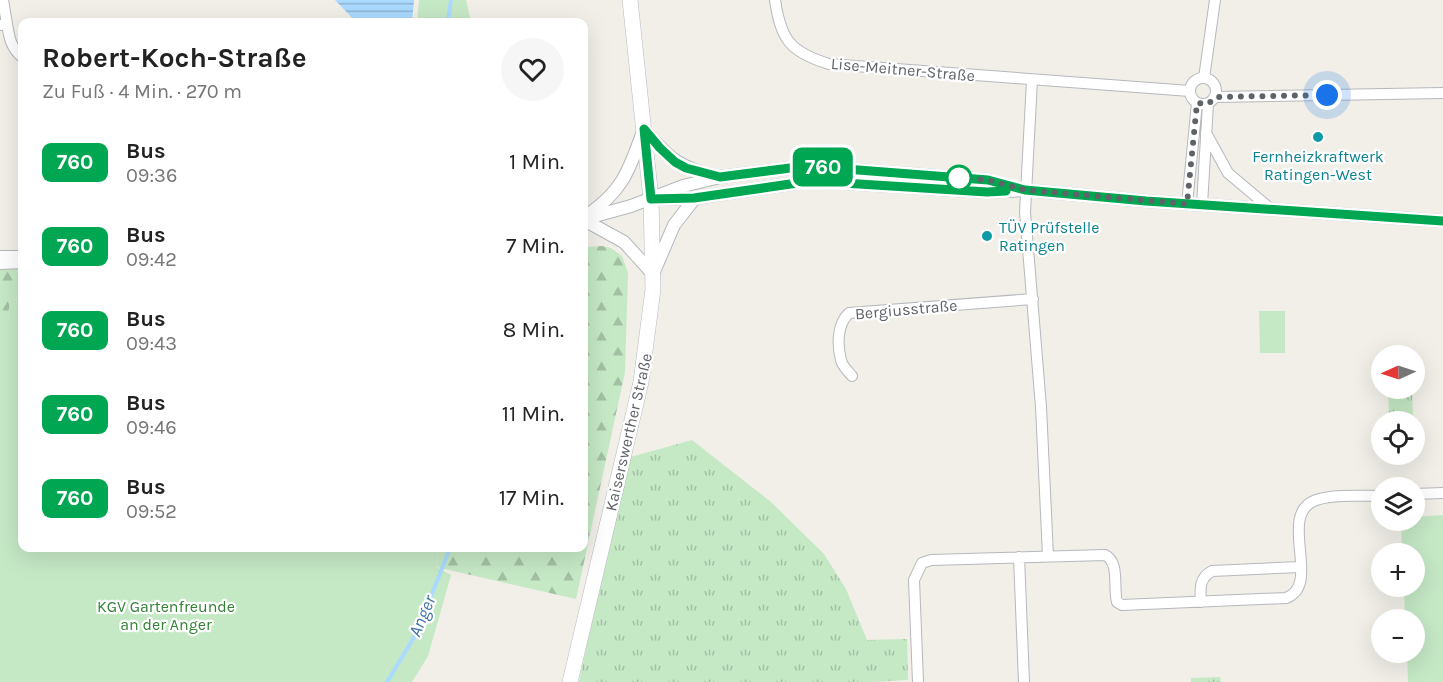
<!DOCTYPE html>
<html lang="de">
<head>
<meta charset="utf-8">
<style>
  body { margin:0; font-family:Karla,sans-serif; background:#f6f6f6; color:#222; height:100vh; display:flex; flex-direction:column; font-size:22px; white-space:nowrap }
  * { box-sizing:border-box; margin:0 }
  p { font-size:20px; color:#767676 }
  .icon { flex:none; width:33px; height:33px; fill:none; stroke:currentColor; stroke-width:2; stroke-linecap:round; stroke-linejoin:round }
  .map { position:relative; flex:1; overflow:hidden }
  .details { position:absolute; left:18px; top:18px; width:570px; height:534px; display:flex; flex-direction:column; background:#fff; border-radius:12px; box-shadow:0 6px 24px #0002 }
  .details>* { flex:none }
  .badge { padding:0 12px; border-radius:9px; font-size:21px; line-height:39px }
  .needle { width:39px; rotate:267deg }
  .fabs { position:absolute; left:1371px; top:345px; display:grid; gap:12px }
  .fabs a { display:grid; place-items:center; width:54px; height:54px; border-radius:50%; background:#fff; box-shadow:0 6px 24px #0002; font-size:30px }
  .you { position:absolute; width:30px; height:30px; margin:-15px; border:4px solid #fff; border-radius:50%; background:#1a73e8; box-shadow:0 0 0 9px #1a73e833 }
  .map>.badge { position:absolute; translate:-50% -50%; box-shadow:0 0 0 3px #fff }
  .round { display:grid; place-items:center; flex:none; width:63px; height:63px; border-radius:32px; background:#f6f6f6 }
  .headline { display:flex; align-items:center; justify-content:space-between; height:102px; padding:0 24px }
  h1 { font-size:28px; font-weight:700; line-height:45px }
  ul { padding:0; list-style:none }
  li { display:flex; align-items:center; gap:18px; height:84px; padding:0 24px }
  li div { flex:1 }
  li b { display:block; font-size:22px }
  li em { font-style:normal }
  li .badge { min-width:66px; font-weight:700; text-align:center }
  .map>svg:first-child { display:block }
  .green { fill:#c5e8c5 }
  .forest { fill:url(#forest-firs) }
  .park { fill:url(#park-tufts) }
  .water { fill:url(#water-rules) }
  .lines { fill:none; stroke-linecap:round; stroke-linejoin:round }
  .stream { stroke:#aadaff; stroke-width:4 }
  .minor-casing { stroke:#b5b8bc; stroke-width:12 }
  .tertiary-casing { stroke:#b5b8bc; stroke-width:14 }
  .secondary-casing { stroke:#b6babf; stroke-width:16 }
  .minor { stroke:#fff; stroke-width:10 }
  .tertiary { stroke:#fff; stroke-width:12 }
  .secondary { stroke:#fff; stroke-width:15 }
  .line-casing { stroke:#fff; stroke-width:14 }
  .line { stroke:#00a651; stroke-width:9 }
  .walk { stroke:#5f6368; stroke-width:6; stroke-dasharray:0 10.8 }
  .culture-dot { fill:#0f9aa8; stroke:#fff; stroke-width:2 }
  .stop-dot { fill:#fff; stroke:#00a651; stroke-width:3 }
  .labels { text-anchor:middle; stroke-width:4.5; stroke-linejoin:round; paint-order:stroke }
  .street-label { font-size:16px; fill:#5f6368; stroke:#fff }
  .culture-label { font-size:16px; fill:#0d838f; stroke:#fff }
  .park-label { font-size:16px; fill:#348238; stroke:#fff }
  .water-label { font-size:18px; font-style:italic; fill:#4174aa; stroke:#fff }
</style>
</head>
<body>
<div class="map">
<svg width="1443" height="682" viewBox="0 0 1443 682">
  <defs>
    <pattern id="forest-firs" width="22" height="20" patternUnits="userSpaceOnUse" patternTransform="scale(1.5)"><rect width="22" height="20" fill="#c5e8c5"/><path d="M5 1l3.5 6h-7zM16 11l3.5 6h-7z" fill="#a3c0a4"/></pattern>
    <pattern id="park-tufts" width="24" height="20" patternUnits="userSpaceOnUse" patternTransform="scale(1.5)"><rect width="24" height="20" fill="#c5e8c5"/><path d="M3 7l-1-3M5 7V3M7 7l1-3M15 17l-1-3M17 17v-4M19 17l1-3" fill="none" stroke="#a3c0a4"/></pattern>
    <pattern id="water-rules" width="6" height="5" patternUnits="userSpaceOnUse" patternTransform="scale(1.5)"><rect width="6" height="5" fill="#aadaff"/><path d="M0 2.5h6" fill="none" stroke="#8eb4d2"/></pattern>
  </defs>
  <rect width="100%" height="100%" fill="#f1efe8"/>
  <!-- green -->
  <path class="green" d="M419 0H466L471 22H417Z
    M10 299 22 300V548H438L436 567 451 575 428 656 412 682H0V317H8Z
    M1259 311H1285V353H1260Z
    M1443 515V682H1408L1407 653 1414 652V620L1405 619 1404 587 1414 586V554L1402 553 1401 521 1414 520 1415 517Z"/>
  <!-- forest -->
  <path class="forest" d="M602 246 611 248 622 256 628 273 625 372 576 599 436 567 438 548H584V247Z
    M22 267V300L10 299 8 317H0V269Z"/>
  <!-- park -->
  <path class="park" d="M1388 389H1412L1413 415 1389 416Z
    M692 440 771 502 824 554 846 589 867 640 907 639 908 680 871 682H579L627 458Z
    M1220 677 1221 682H1191V678Z"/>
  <!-- water -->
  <path class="water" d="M335 0H414L412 22H356Z"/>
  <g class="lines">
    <!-- stream -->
    <path class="stream" d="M448 22 451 0
      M387 682 416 634 450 548"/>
    <defs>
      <path id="minor" d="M775 0C781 40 790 52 829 64L1190 91
        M7 24C9 37 11 48 22 57
        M1 25 7 24 3 0
        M1190 91a13 13 0 1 1 26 0a13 13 0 1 1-26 0Z
        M1204 78 1215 0
        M1032 80 1025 212 1041 407 1048 556
        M1216 97 1443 93
        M1206 133 1228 173 1272 210
        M1187 204 1197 103
        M1202 205 1208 104
        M0 264 22 263
        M852 376C848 371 842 366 841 360 837 345 837 324 849 313L1033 299
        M1414 494 1443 493
        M1019 557 1024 682
        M1201 602C1200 589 1199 578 1212 571L1300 567
        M918 682 914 580 922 563 931 560 1105 555C1120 562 1113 588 1117 602L1122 605 1286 598C1323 585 1276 514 1316 500 1334 494 1363 496 1382 496"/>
      <path id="tertiary" d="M651 199 695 198 811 181 987 192 1025 190 1146 201 1443 221
        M589 214C625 188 629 169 644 129 668 158 679 168 716 176
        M584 219 631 206 683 186 720 177 806 166 988 180 1012 187
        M584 220 624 242 653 274 674 225 695 198
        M0 257H22"/>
      <path id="secondary" d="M570 682 641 382 653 289 651 199 630 0"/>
    </defs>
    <!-- minor casing -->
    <use href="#minor" class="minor-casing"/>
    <!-- tertiary casing -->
    <use href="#tertiary" class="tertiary-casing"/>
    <!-- secondary casing -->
    <use href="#secondary" class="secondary-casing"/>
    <!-- minor -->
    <use href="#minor" class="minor"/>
    <!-- tertiary -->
    <use href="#tertiary" class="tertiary"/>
    <!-- secondary -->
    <use href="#secondary" class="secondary"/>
  </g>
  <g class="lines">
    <defs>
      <path id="line" d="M1006 191 987 192 811 181 694 198 651 199 644 129 660 148 675 162 686 168 720 177 806 166 988 180 1025 190 1146 201 1443 221"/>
    </defs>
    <!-- line casing -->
    <use href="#line" class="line-casing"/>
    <!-- line -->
    <use href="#line" class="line"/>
    <!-- walk -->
    <path class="walk" d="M959 178 988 180 1025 190 1187 204 1197 103 1208 104 1216 97 1327 95"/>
  </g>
  <!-- markers -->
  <g class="culture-dot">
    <circle cx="1318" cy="137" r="6"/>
    <circle cx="987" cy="236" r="6"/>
  </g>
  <circle class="stop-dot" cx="959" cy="178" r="12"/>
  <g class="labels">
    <!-- street labels -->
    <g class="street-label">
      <text transform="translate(903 69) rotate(5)" y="6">Lise-Meitner-Straße</text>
      <text transform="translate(906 309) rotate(-5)" y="6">Bergiusstraße</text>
      <text transform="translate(628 432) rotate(-77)" y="6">Kaiserswerther Straße</text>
    </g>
    <!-- culture labels -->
    <g class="culture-label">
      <text x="1318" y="162">Fernheizkraftwerk<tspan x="1318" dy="18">Ratingen-West</tspan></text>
      <text x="999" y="233" text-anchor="start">TÜV Prüfstelle<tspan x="999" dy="18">Ratingen</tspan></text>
    </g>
    <!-- park labels -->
    <g class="park-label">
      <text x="166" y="612">KGV Gartenfreunde<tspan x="166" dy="18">an der Anger</tspan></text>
    </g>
    <!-- water labels -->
    <g class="water-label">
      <text transform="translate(422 616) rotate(-67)" y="6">Anger</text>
    </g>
  </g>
</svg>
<div class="fabs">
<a><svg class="needle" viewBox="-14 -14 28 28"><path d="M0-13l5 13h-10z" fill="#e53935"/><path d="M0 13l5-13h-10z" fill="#767676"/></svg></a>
<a><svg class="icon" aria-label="locate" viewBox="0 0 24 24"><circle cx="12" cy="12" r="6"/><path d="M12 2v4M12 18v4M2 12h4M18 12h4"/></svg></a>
<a><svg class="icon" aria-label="layers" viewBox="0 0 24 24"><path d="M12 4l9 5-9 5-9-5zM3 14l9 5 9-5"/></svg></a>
<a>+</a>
<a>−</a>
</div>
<div class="you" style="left:1327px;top:95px"></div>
<b class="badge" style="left:823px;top:167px;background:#00a651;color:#fff">760</b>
<section class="details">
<div class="headline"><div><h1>Robert-Koch-Straße</h1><p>Zu Fuß · 4 Min. · 270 m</p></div><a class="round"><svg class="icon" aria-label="heart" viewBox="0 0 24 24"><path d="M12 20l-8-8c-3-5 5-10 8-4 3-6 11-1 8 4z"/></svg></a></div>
<ul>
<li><span class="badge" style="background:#00a651;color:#fff">760</span><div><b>Bus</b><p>09:36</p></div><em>1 Min.</em></li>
<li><span class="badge" style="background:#00a651;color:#fff">760</span><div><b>Bus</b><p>09:42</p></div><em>7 Min.</em></li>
<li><span class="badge" style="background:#00a651;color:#fff">760</span><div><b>Bus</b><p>09:43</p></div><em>8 Min.</em></li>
<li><span class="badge" style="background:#00a651;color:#fff">760</span><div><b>Bus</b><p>09:46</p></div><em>11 Min.</em></li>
<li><span class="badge" style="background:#00a651;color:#fff">760</span><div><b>Bus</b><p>09:52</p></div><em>17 Min.</em></li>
</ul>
</section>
</div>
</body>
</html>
